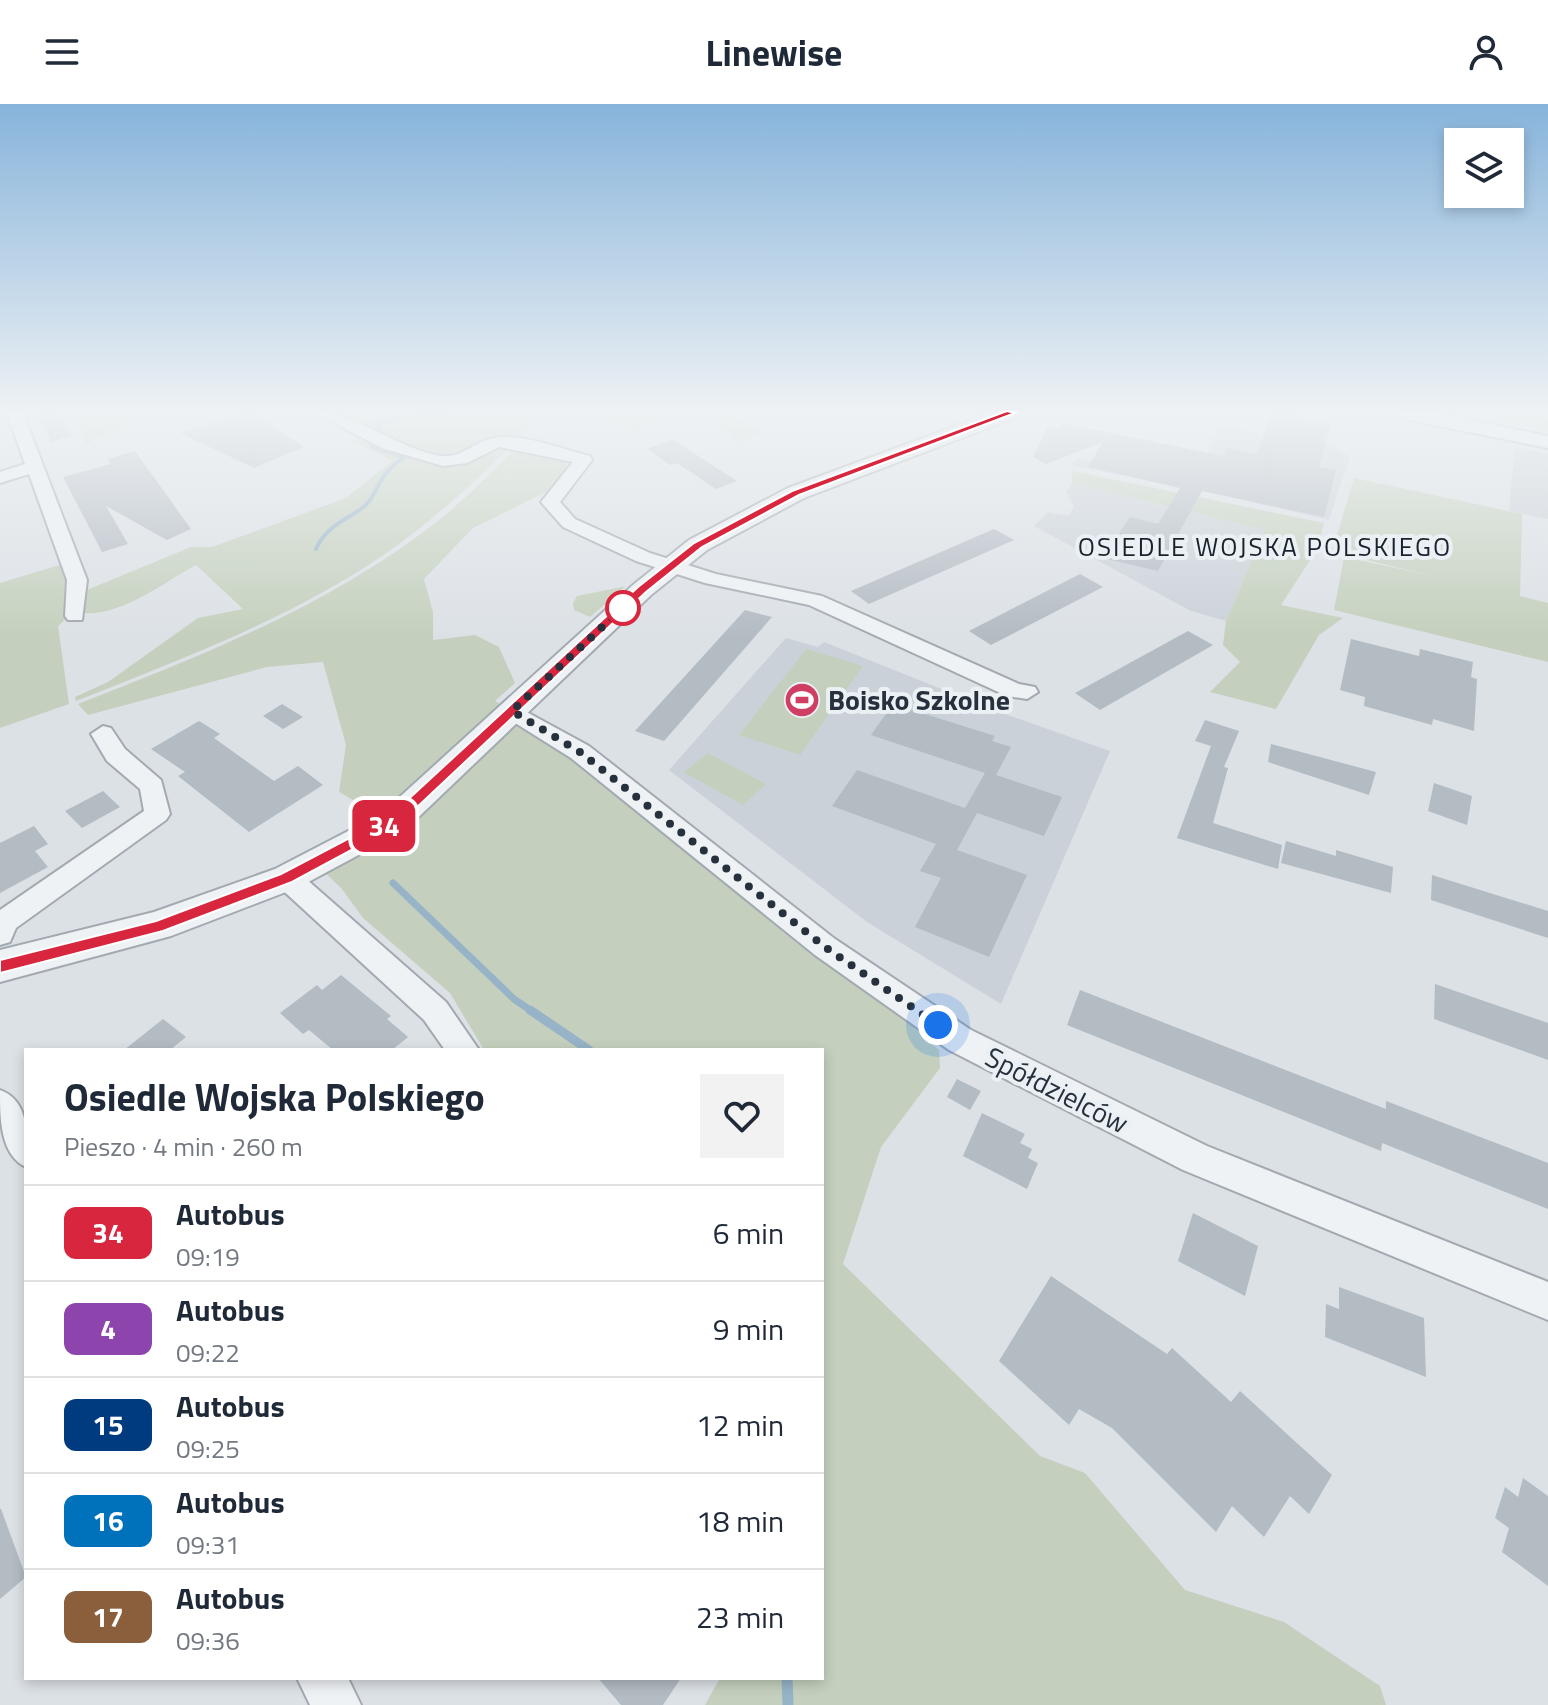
<!DOCTYPE html>
<html lang="pl">
<head>
<meta charset="utf-8">
<style>
  body { margin:0; font-family:"Titillium Web",sans-serif; background:#f2f2f3; color:#1f2937; height:100vh; display:flex; flex-direction:column; font-size:30px; white-space:nowrap }
  * { box-sizing:border-box; margin:0 }
  p { font-size:26px; color:#747a83 }
  .icon { flex:none; width:44px; height:44px; fill:none; stroke:currentColor; stroke-width:2; stroke-linecap:round; stroke-linejoin:round }
  .map { position:relative; flex:1; overflow:hidden }
  .panel { position:absolute; left:24px; top:944px; width:800px; height:632px; display:flex; flex-direction:column; background:#fff; border-radius:0px; box-shadow:0 4px 12px #0003 }
  .panel>* { flex:none }
  .badge { padding:0 16px; border-radius:12px; font-size:28px; line-height:52px }
  .controls { position:absolute; left:1444px; top:24px; display:grid; gap:16px }
  .controls a { display:grid; place-items:center; width:80px; height:80px; border-radius:0px; background:#fff; box-shadow:0 4px 12px #0003; font-size:40px }
  .you { position:absolute; width:40px; height:40px; margin:-20px; border:6px solid #fff; border-radius:50%; background:#1a73e8; box-shadow:0 0 0 12px #1a73e833 }
  .map>.badge { position:absolute; translate:-50% -50%; box-shadow:0 0 0 4px #fff }
  .round { display:grid; place-items:center; flex:none; width:84px; height:84px; border-radius:0px; background:#f2f2f3 }
  .head { display:flex; align-items:center; justify-content:space-between; height:136px; padding:0 40px }
  h1 { font-size:38px; font-weight:700; line-height:60px }
  ul { padding:0; list-style:none }
  li { display:flex; align-items:center; gap:24px; height:96px; padding:0 40px; border-top:2px solid #e0e1e3 }
  li div { flex:1 }
  li b { display:block; font-size:30px }
  li em { font-style:normal }
  li .badge { min-width:88px; font-weight:700; text-align:center }
  header { display:flex; justify-content:space-between; align-items:center; height:104px; padding:0 40px; background:#fff; font-size:36px; font-weight:700 }
  .map>svg:first-child { display:block }
  .built { fill:#cad1d8 }
  .green { fill:#c4d0bd }
  .lines { fill:none; stroke-linecap:round; stroke-linejoin:round }
  .stream-far3 { stroke:#96b3c7; stroke-width:4 }
  .stream-far2 { stroke:#96b3c7; stroke-width:7 }
  .stream-far1 { stroke:#96b3c7; stroke-width:9 }
  .stream { stroke:#96b3c7; stroke-width:11 }
  .building { fill:#b3bbc3 }
  .minor-casing { stroke:#a2a9b0; stroke-width:4 }
  .tertiary-casing { stroke:#a2a9b0; stroke-width:4 }
  .minor { fill:#eff2f5; fill-rule:evenodd }
  .tertiary { fill:#eff2f5; fill-rule:evenodd }
  .line { fill:#d7263d; stroke:#fff; stroke-width:2 }
  .walk { stroke:#26313d; stroke-width:8; stroke-dasharray:0 14.4 }
  .stop-dot { fill:#fff; stroke:#d7263d; stroke-width:4 }
  .labels { text-anchor:middle; stroke-width:8; stroke-linejoin:round; paint-order:stroke }
  .far-neighbourhood-label { font-size:26px; letter-spacing:2px; fill:#18222d; stroke:#ebf0f4 }
  .poi-label { font-size:28px; font-weight:bold; fill:#26313d; stroke:#ebf0f4; text-anchor:start }
  .street-label { font-size:28px; fill:#26313d; stroke:#ebf0f4 }
</style>
</head>
<body>
<header><svg class="icon" aria-label="menu" viewBox="0 0 24 24"><path d="M4 6h16M4 12h16M4 18h16"/></svg>Linewise<svg class="icon" aria-label="person" viewBox="0 0 24 24"><circle cx="12" cy="8" r="4"/><path d="M4 21q1-7 8-7t8 7"/></svg></header>
<div class="map">
<svg width="1548" height="1601" viewBox="0 0 1548 1601">
  <rect width="100%" height="100%" fill="#dce1e6"/>
  <!-- built -->
  <path class="built" d="M1219 322 1329 342 1350 352 1329 416 1192 384 1072 362 1077 354 1195 378Z
    M1515 343 1548 350V415L1509 407Z
    M1072 379 1265 426 1226 517 1191 507 1034 422 1048 408 1068 412 1074 403 1066 388Z
    M786 534 818 543 824 538 994 606 1110 647 1001 900 867 818 669 666Z"/>
  <!-- green -->
  <path class="green" d="M72 309H149L86 340Z
    M330 309H544L514 337 465 352 437 354Z
    M618 309H693L676 313 663 309 637 326 616 319 614 313Z
    M716 309H730L762 328 738 338 717 320Z
    M1451 309H1548V326Z
    M365 332 442 361 495 341 511 343C471 381 431 418 385 450 292 514 181 555 76 597L75 593 108 578 198 514 243 505 196 461C161 480 121 513 80 509L82 488 191 443H212L346 394 392 357 351 336Z
    M515 344 563 355 568 363 546 388 473 424 424 475 433 508V536L475 531 499 543 515 579 495 597 580 648 825 843 939 946 940 964 881 1043 843 1160 1040 1352 1085 1369 1185 1486 1284 1518 1380 1582 1386 1601H705L720 1574H822V946H484L450 889 363 814 342 785 315 759 392 718 339 688 346 641 323 558 267 563 88 611 78 600C203 551 334 500 440 415 467 394 491 369 515 344Z
    M1072 367 1324 419 1318 444 1281 501 1343 514 1319 531 1276 605 1210 588 1240 558 1223 541 1226 517 1265 426 1072 379Z
    M1354 374 1522 410 1520 492 1548 499V558L1334 506 1344 453 1429 471 1332 448Z
    M66 459 72 478 69 512 58 522 69 600 0 624V479Z
    M626 482 590 513 574 506 573 499 577 492Z
    M806 545 863 562 800 651 739 631Z
    M708 649 766 680 743 701 684 668Z"/>
  <g class="lines">
    <!-- stream-far3 -->
    <path class="stream-far3" d="M316 445C329 415 361 413 372 393 383 373 385 367 404 353L372 343 368 336 381 328 377 318 449 309"/>
    <!-- stream-far2 -->
    <path class="stream-far2" d="M393 779 514 895 533 908"/>
    <!-- stream-far1 -->
    <path class="stream-far1" d="M530 906 589 946"/>
    <!-- stream -->
    <path class="stream" d="M787 1574 788 1601"/>
  </g>
  <!-- building -->
  <path class="building" d="M36 309H60L72 332 51 338Z
    M245 309H253L304 343 254 364 180 329Z
    M1270 309H1286L1331 320 1319 363 1336 366 1324 413 1202 387 1158 467 1103 454 1130 413 1158 420 1180 384 1088 363 1103 338 1046 360 1033 353 1048 322 1060 324 1062 319 1224 352 1227 344 1257 350Z
    M672 335 737 377 716 385 677 359 670 361 647 345Z
    M135 347 191 425 167 436 106 402 128 440 102 448 63 373 111 360 107 355Z
    M994 425 1014 436 869 500 851 487Z
    M1080 470 1103 483 991 541 969 527Z
    M745 506 772 513 664 637 635 627Z
    M1188 527 1213 541 1100 606 1075 589Z
    M1351 535 1419 552 1420 545 1473 558 1471 573 1477 575 1474 627 1433 615 1432 621 1364 602 1365 593 1340 586Z
    M282 600 303 613 283 625 263 612Z
    M893 600 995 632 992 637 1011 643 996 671 1062 693 1044 732 977 709 957 746 1027 771 989 853 915 823 941 774 920 767 936 740 832 702 857 666 965 704 985 669 871 631Z
    M1205 616 1239 627 1224 663 1228 664 1213 719 1282 741 1278 765 1177 734 1211 642 1195 637Z
    M199 617 220 630 214 634 274 677 298 662 323 681 249 728 178 672 185 668 151 645Z
    M1271 640 1376 668 1369 691 1268 658Z
    M1434 679 1472 692 1467 721 1428 707Z
    M103 687 120 703 82 724 65 707Z
    M34 722 48 740 35 747 48 763 0 789V739Z
    M1286 737 1336 752V746L1393 763 1391 789 1281 759Z
    M1432 771 1548 807V834L1431 796Z
    M341 871 391 912 387 915 408 933 392 946H333L309 926 303 930 280 909 317 881 322 886Z
    M1435 880 1548 919V956L1434 915Z
    M1080 886 1386 1005V997L1548 1059V1105L1382 1039 1381 1047 1067 921Z
    M163 915 186 933 170 946H124Z
    M957 975 981 987 970 1006 947 993Z
    M982 1009 1025 1030 1020 1039 1032 1045 1028 1054 1038 1059 1027 1085 963 1052Z
    M1193 1109 1258 1142 1245 1192 1178 1157Z
    M1051 1172 1167 1250 1172 1244 1231 1298 1240 1287 1332 1371 1309 1410 1290 1392 1264 1433 1232 1402 1216 1428 1112 1324 1079 1305 1069 1321 999 1257Z
    M1339 1183 1424 1214 1426 1273 1325 1233 1326 1200 1339 1205Z
    M1523 1374 1548 1392V1482L1502 1448 1509 1424 1495 1414 1505 1383 1518 1393Z
    M1 1405 26 1473 0 1495V1405Z
    M598 1574H681L663 1601H621Z"/>
  <g class="lines">
    <defs>
      <path id="minor" d="M7 309H23L87 476 82 516H68L65 512 67 476 29 370 0 379V368L25 360Z
        M315 309C359 309 398 346 442 352 462 354 475 337 494 334 524 329 560 345 590 352L592 356 560 398 575 415 650 449 716 470 822 492 1019 580 1035 583 1038 588 1027 595 1007 592 809 501 705 479 636 457 563 423 541 398 573 358 499 343 467 359 443 362 382 344Z
        M512 600 589 642 835 835 971 926 1207 1042 1548 1178V1216L1183 1066 949 946 815 851 571 654 504 612 500 607Z
        M103 622 111 624 125 645 161 676 170 710 166 716 16 824 10 838 0 841V806L144 707 140 685 107 657 91 630Z
        M287 764 297 767 446 898 479 946H445L424 916 277 781 273 774 277 767Z
        M0 986C32 998 26 1035 26 1063 0 1051 0 1014 0 986Z
        M297 1574H348L361 1601H310Z"/>
      <path id="tertiary" d="M991 309H1020L1017 313 804 394 707 446 651 491 405 726 299 783 171 832 0 878V846L154 808 275 765 381 710 633 481 689 436 788 384Z
        M1395 309H1435L1548 332V344L1405 315Z"/>
    </defs>
    <!-- minor casing -->
    <use href="#minor" class="minor-casing"/>
    <!-- tertiary casing -->
    <use href="#tertiary" class="tertiary-casing"/>
    <!-- minor -->
    <use href="#minor" class="minor"/>
    <!-- tertiary -->
    <use href="#tertiary" class="tertiary"/>
  </g>
  <!-- sky -->
  <linearGradient id="sky" x2="0" y2="1"><stop stop-color="#87b4db"/><stop offset="0.58" stop-color="#eff2f4"/><stop offset="1" stop-color="#eff2f4" stop-opacity="0"/></linearGradient>
  <rect width="1548" height="533" fill="url(#sky)"/>
  <!-- line -->
  <path class="line" d="M1007 307 1015 309 799 391 702 443 646 488 398 721 292 778 163 827 0 869V856L156 817 281 770 388 714 638 483 694 439 792 387Z"/>
  <g class="lines">
    <!-- walk -->
    <path class="walk" d="M623 504 628 499 512 607 580 648 825 843 938 921"/>
  </g>
  <!-- icons -->
  <defs>
    <symbol id="stadium-disc" viewBox="-11 -11 22 22"><circle r="9.5" fill="#ce3f63" stroke="#ebf0f4"/><path d="M0-5a6.5 5 0 1 0 0 10a6.5 5 0 1 0 0-10ZM-3.5-1.8h7v3.6h-7Z" fill="#fff"/></symbol>
  </defs>
  <g fill-rule="evenodd">
    <use href="#stadium-disc" x="782" y="576" width="40" height="40"/>
  </g>
  <!-- markers -->
  <circle class="stop-dot" cx="623" cy="504" r="16"/>
  <g class="labels">
    <!-- far-neighbourhood labels -->
    <g class="far-neighbourhood-label">
      <text x="1265" y="452">OSIEDLE WOJSKA POLSKIEGO</text>
    </g>
    <!-- poi labels -->
    <g class="poi-label">
      <text x="828" y="606">Boisko Szkolne</text>
    </g>
    <!-- street labels -->
    <g class="street-label">
      <text transform="translate(1057 986) rotate(27)" y="10">Spółdzielców</text>
    </g>
  </g>
</svg>
<div class="controls">
<a><svg class="icon" aria-label="layers" viewBox="0 0 24 24"><path d="M12 4l9 5-9 5-9-5zM3 14l9 5 9-5"/></svg></a>
</div>
<div class="you" style="left:938px;top:921px"></div>
<b class="badge" style="left:384px;top:722px;background:#d7263d;color:#fff">34</b>
<section class="panel">
<div class="head"><div><h1>Osiedle Wojska Polskiego</h1><p>Pieszo · 4 min · 260 m</p></div><a class="round"><svg class="icon" aria-label="heart" viewBox="0 0 24 24"><path d="M12 20l-8-8c-3-5 5-10 8-4 3-6 11-1 8 4z"/></svg></a></div>
<ul>
<li><span class="badge" style="background:#d7263d;color:#fff">34</span><div><b>Autobus</b><p>09:19</p></div><em>6 min</em></li>
<li><span class="badge" style="background:#8e44ad;color:#fff">4</span><div><b>Autobus</b><p>09:22</p></div><em>9 min</em></li>
<li><span class="badge" style="background:#003b80;color:#fff">15</span><div><b>Autobus</b><p>09:25</p></div><em>12 min</em></li>
<li><span class="badge" style="background:#0072bc;color:#fff">16</span><div><b>Autobus</b><p>09:31</p></div><em>18 min</em></li>
<li><span class="badge" style="background:#8b5e3c;color:#fff">17</span><div><b>Autobus</b><p>09:36</p></div><em>23 min</em></li>
</ul>
</section>
</div>
</body>
</html>
